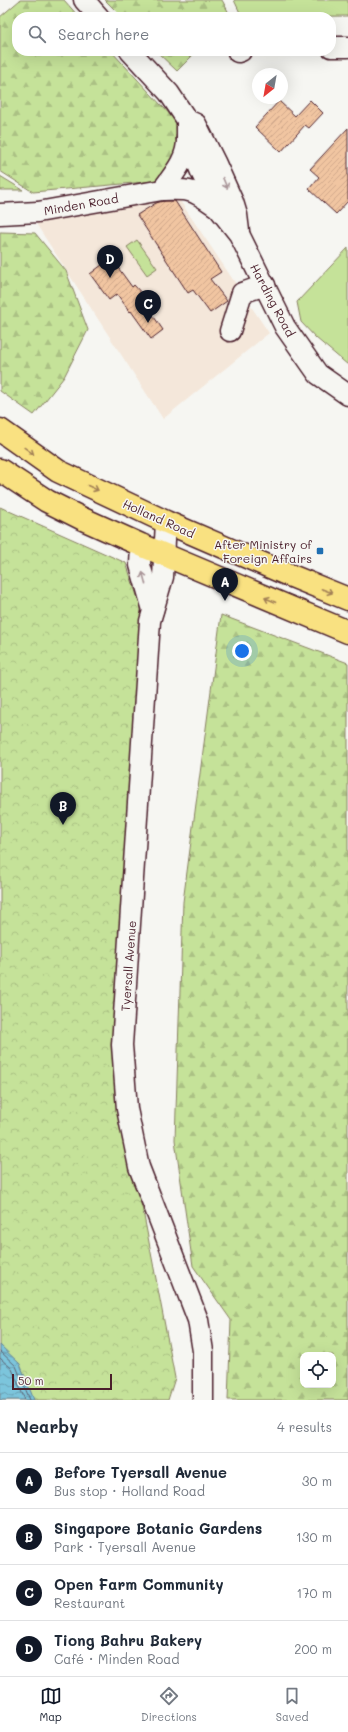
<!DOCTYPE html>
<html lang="en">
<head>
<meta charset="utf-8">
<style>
	:root { --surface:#fff; --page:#f2f2f3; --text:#1f2937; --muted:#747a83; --line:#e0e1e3; --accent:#111827 }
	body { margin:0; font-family:Mali,sans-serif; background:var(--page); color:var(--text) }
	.controls { position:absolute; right:12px; bottom:12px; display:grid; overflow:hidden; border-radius:8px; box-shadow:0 4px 16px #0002 }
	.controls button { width:36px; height:36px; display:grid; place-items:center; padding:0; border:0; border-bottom:1px solid var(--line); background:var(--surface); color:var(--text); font:20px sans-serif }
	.compass { position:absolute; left:252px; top:68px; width:36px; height:36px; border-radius:50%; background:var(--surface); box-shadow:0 4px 16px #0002; rotate:211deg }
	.scale { position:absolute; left:12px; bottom:10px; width:100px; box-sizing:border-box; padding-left:4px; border:2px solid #4a1f2b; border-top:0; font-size:11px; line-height:14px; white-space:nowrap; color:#4a1f2b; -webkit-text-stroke:3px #f6f6f2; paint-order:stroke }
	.you { position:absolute; left:242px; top:651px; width:14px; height:14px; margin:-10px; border:3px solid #fff; border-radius:50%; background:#1a73e8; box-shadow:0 0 0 6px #1a73e833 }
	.badge { display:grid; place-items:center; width:26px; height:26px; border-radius:50%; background:var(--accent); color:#fff; font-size:13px; font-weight:700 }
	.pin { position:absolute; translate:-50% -33px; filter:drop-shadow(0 1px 2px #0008) }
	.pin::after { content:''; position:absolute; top:21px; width:14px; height:12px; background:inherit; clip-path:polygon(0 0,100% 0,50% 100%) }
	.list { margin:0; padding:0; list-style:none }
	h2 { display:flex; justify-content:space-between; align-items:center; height:52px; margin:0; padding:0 16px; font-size:17px }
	h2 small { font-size:13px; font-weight:400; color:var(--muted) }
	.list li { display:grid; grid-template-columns:26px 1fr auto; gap:12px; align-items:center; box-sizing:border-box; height:56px; padding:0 16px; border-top:1px solid var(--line) }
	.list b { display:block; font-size:15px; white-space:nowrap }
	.list p { margin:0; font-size:13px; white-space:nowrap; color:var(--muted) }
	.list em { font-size:13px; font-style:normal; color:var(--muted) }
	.icon { flex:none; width:22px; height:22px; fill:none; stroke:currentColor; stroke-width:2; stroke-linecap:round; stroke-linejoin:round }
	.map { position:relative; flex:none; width:348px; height:1400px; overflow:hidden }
	.search { position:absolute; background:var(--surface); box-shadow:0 4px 16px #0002; left:12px; right:12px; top:12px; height:44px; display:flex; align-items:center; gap:10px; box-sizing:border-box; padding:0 14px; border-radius:16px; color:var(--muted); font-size:15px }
	.sheet { height:276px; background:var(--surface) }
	nav { display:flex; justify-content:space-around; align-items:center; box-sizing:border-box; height:56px; border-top:1px solid var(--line); background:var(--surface); font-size:11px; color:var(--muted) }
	nav a { display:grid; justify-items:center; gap:2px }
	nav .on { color:var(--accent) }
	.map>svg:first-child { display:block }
	.built { fill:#f4e7da }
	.grass { fill:#c5e299; stroke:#888062 }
	.forest { fill:url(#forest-firs); stroke:#888062; fill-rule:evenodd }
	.park { fill:url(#park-crowns); stroke:#888062 }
	.water { fill:url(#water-waves); stroke:#678395 }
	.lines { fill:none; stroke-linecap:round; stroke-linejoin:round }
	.shore { stroke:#5e6172; stroke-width:1 }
	.building { fill:url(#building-hatch); stroke:#4a1f2b }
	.minor-casing { stroke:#4a1f2b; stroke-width:23 }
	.major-casing { stroke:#4a1f2b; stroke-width:25 }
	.minor { stroke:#f6f6f2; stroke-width:20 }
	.major { stroke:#f9e181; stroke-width:22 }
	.oneway { stroke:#a99598 }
	.oneway2 { stroke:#a28056 }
	.poi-dot { fill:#1f6fb2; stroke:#f6f6f2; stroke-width:1.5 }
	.labels { text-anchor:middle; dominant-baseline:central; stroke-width:3; stroke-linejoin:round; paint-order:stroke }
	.street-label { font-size:12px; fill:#4a1f2b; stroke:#f6f6f2 }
	.poi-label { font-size:12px; fill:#4a1f2b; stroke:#f6f6f2; text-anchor:end }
</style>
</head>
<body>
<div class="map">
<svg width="348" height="1400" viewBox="0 0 348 1400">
	<defs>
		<pattern id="forest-firs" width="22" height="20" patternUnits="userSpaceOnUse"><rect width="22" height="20" fill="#c5e299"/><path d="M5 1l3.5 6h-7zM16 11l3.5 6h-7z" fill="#abc184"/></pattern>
		<pattern id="park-crowns" width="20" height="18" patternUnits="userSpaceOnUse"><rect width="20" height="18" fill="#c5e299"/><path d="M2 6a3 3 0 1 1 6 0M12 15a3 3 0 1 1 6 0" fill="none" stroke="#abc184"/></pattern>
		<pattern id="water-waves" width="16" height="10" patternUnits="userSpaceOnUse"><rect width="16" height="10" fill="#7bc5dc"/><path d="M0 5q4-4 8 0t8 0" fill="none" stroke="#679fb3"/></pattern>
		<pattern id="building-hatch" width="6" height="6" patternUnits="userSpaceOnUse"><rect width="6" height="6" fill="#f1c5a1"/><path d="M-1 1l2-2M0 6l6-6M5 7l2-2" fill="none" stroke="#d0a98b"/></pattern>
	</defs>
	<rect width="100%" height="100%" fill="#f6f6f2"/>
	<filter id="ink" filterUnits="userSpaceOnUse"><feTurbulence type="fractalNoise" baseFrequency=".025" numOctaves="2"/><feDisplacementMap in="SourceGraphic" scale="8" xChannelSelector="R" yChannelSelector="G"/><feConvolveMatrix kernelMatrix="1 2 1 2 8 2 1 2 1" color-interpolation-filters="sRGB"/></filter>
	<g filter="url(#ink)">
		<polygon class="built" points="174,192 269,333 163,419 31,216"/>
		<g class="grass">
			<polygon points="234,0 348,0 348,16 242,17"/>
			<polygon points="0,176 23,190 0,190"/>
			<polygon points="137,240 157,268 147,275 127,247"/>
			<polygon points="348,248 348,365 316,338 301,322 297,302"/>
		</g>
		<g class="forest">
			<path d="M20,0H64L79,17H17V51H111L176,121C178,151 175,158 156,181L33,192L0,171V17Z"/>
			<polygon points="105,0 222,0 231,17 122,17"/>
			<polygon points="156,51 197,51 177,71"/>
			<polygon points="0,232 35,233 66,271 88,330 64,377 34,415 0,391"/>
			<path d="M221,615L348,663V1400H228L231,1320L193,1266L175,1140L183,902ZM303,1355H333V1385H303Z"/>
		</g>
		<polygon class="park" points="0,507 126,563 141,608 112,1043 122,1137 143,1211 175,1378 168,1400 0,1400"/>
		<polygon class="water" points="0,1345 20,1364 34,1400 0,1400"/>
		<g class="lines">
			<g class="shore">
				<polyline points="0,1351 16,1366 30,1400"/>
				<polyline points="0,1358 12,1369 25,1400"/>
			</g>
		</g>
		<g class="building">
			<polygon points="310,100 323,113 309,128 305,125 281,152 255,127 279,101 295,116"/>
			<polygon points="348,128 348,201 336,214 309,189 319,177 310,169"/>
			<polygon points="163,201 175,201 221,272 210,279 227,301 210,313 193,290 188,293 137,215 156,203"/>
			<polygon points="111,258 132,287 134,285 144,296 141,298 163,330 151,339 131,311 130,312 117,294 109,300 90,274"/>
		</g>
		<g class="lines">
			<g class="minor-casing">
				<g id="minor">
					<polyline points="84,0 99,17"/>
					<polyline points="331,47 348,47"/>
					<polyline points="130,51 169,93 187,120 187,138 201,172 220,210 239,234 285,327 318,374 348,395"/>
					<polyline points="238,52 241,51"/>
					<polyline points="187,120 196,124 216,164 233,202 237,215 239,231"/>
					<path d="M162,190C174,174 188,158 187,138"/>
					<path d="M0,214L38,212L162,190C192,189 193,190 217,207"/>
					<polyline points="230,331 242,293 265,285"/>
					<polyline points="166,522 163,577 150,621 122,1045 127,1109 139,1167 198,1320 203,1351 203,1400"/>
					<polyline points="141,545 140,565 153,610"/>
				</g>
			</g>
			<g class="major-casing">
				<g id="major">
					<polyline points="0,430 58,471 166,522 284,573 348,599"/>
					<polyline points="0,470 47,501 83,519 141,545 348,632"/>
				</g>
			</g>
			<use href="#minor" class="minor"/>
			<use href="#major" class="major"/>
		</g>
		<defs><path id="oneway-shaft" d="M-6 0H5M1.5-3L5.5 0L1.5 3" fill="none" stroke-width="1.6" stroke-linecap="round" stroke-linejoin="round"/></defs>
		<g class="oneway">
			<use href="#oneway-shaft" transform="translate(225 183) rotate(67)"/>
			<use href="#oneway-shaft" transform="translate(144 578) rotate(-105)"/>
		</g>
		<g class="oneway2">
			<use href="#oneway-shaft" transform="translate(29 451) rotate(36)"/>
			<use href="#oneway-shaft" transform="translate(93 488) rotate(25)"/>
			<use href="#oneway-shaft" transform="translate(327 591) rotate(21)"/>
			<use href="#oneway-shaft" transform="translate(270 600) rotate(-157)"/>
		</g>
	</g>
	<rect class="poi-dot" x="316" y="547" width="8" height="8" rx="2"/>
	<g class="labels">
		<g class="street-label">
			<text transform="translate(81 204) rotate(-10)">Minden Road</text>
			<text transform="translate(273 300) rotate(62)">Harding Road</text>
			<text transform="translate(159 518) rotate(24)">Holland Road</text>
			<text transform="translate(128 966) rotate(-86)">Tyersall Avenue</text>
		</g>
		<g class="poi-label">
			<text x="312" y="544">After Ministry of<tspan x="312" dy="14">Foreign Affairs</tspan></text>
		</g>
	</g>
</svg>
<div class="controls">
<button><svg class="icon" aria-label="locate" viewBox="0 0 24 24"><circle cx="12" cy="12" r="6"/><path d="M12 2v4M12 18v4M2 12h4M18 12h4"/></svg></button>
</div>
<svg class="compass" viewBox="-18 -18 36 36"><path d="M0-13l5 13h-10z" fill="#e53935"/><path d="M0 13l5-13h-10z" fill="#747a83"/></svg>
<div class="scale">50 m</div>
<div class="you"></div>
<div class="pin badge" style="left:225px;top:601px">A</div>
<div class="pin badge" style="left:63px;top:825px">B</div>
<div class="pin badge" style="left:148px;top:323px">C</div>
<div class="pin badge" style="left:110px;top:278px">D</div>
<div class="search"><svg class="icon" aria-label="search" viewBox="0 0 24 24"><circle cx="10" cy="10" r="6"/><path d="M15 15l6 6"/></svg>Search here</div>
</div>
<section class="sheet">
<h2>Nearby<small>4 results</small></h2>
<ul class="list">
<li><span class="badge">A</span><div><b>Before Tyersall Avenue</b><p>Bus stop · Holland Road</p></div><em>30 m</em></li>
<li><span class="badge">B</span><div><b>Singapore Botanic Gardens</b><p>Park · Tyersall Avenue</p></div><em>130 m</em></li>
<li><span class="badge">C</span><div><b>Open Farm Community</b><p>Restaurant</p></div><em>170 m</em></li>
<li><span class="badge">D</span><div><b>Tiong Bahru Bakery</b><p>Café · Minden Road</p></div><em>200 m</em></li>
</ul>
</section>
<nav>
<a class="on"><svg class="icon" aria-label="map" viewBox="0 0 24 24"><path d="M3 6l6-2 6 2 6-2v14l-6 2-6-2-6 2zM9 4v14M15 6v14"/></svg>Map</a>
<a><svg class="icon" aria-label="directions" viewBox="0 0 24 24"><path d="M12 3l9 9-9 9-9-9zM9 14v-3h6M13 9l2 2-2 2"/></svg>Directions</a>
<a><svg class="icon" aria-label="saved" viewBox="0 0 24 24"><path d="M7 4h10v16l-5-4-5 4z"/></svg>Saved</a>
</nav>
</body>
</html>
